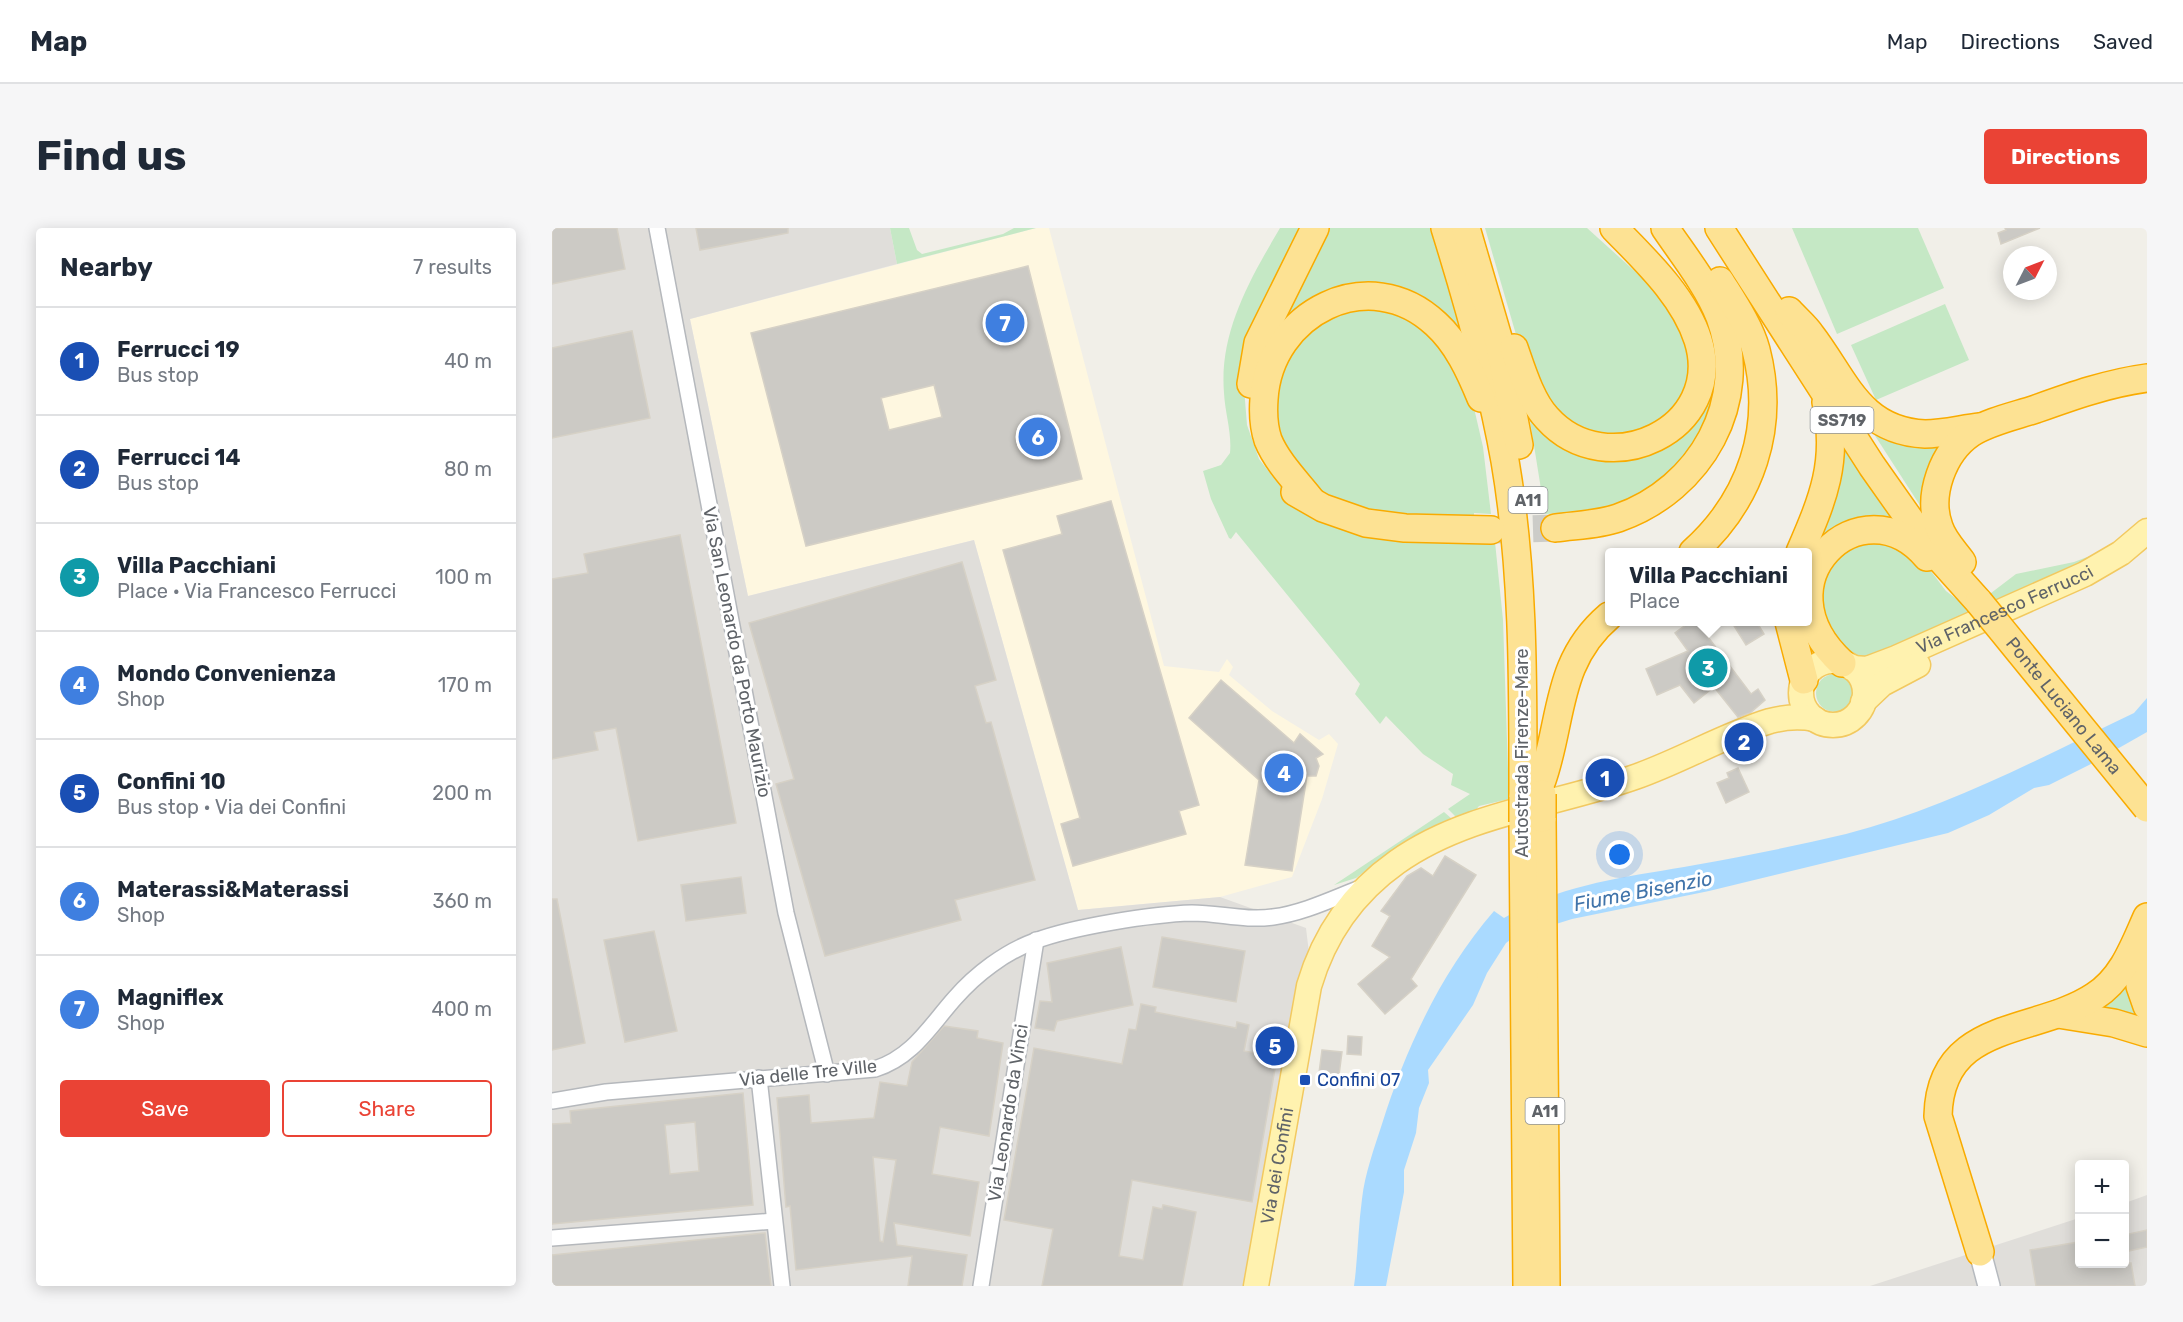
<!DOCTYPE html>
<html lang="en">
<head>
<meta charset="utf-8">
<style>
	:root { --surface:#fff; --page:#f6f6f7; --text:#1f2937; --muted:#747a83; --line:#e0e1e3; --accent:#ea4335 }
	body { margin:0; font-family:Rubik,sans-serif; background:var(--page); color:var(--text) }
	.controls { position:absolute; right:18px; bottom:18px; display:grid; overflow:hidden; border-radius:6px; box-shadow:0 3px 15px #0003 }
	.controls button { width:54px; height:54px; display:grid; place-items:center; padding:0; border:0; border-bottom:2px solid var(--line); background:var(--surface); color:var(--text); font:30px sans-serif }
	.compass { position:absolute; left:1451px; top:18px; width:54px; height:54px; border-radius:50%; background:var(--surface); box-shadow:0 3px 15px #0003; rotate:48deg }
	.you { position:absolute; left:1068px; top:627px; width:21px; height:21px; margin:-15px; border:4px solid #fff; border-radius:50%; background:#1a73e8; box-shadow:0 0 0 9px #1a73e833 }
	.badge { display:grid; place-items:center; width:39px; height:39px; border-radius:50%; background:var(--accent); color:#fff; font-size:20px; font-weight:700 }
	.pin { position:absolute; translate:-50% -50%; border:3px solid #fff; box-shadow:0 2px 6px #0006 }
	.popup { position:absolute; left:1053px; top:320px; width:207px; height:78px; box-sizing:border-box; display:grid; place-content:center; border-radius:6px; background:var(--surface); filter:drop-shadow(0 2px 4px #0005); font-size:20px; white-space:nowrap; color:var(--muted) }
	.popup b { font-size:22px; color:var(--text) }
	.popup::after { content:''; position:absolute; left:50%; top:100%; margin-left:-12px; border:12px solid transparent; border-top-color:var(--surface) }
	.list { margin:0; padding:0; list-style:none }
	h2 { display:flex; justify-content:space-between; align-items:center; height:78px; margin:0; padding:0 24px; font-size:26px }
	h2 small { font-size:20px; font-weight:400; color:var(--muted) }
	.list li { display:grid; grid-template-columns:39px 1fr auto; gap:18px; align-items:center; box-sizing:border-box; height:108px; padding:0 24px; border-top:2px solid var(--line) }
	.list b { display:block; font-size:22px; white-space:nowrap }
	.list p { margin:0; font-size:20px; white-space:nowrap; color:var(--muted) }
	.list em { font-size:20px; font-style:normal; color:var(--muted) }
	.actions { display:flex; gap:12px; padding:18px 24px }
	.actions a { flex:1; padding:14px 0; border:2px solid var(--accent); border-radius:6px; text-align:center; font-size:21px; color:var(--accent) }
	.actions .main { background:var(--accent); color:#fff }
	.map { position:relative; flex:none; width:1595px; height:1058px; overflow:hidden; border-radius:6px }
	header { display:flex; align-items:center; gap:36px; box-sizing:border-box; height:84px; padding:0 30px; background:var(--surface); border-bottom:2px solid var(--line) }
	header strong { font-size:28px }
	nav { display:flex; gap:33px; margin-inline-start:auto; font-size:21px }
	.intro { display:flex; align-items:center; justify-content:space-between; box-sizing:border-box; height:144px; padding:0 36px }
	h1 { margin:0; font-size:42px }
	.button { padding:15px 27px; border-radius:6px; background:var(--accent); color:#fff; font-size:21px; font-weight:700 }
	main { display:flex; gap:36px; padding:0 36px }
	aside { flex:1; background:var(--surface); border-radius:6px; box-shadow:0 3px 15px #0003 }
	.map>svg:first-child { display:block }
	.commercial { fill:#fef7e0 }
	.industrial { fill:#e0deda }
	.green { fill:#c5e8c5 }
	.water { fill:#aadaff }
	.building { fill:#cccac5; stroke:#d6d1c6; stroke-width:1.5; fill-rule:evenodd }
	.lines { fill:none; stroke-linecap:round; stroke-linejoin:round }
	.highway-tunnel { stroke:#ccccc8; stroke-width:27; stroke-dasharray:27 14; stroke-linecap:butt }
	.street-casing { stroke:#b5b8bc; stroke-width:18 }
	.secondary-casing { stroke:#b6babf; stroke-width:24 }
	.primary-casing { stroke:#f2c960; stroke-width:27 }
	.highway-casing { stroke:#f9ab00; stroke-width:30 }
	.street { stroke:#fff; stroke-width:15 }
	.secondary { stroke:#fff; stroke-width:21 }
	.primary { stroke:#fff2af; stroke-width:24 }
	.highway { stroke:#fde293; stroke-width:27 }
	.highway-bridge-casing { stroke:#f9ab00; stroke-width:30; stroke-linecap:butt }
	.highway-bridge { stroke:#fde293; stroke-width:27 }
	.transit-dot { fill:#1a4fb4; stroke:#fff; stroke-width:2 }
	.labels { text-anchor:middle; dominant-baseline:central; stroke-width:6; stroke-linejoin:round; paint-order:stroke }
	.shield { fill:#fff; stroke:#8f9295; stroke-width:1.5 }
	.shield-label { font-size:16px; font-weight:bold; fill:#5f6368 }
	.street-label { font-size:18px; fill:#5f6368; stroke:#fff }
	.transit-label { font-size:18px; fill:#164399; stroke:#fff; text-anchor:start }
	.water-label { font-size:20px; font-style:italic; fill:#4174aa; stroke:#fff }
</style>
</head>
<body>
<header>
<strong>Map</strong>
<nav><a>Map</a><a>Directions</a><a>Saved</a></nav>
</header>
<div class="intro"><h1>Find us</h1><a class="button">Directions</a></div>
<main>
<aside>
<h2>Nearby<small>7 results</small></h2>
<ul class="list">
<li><span class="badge" style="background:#1a4fb4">1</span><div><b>Ferrucci 19</b><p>Bus stop</p></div><em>40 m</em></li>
<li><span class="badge" style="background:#1a4fb4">2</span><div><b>Ferrucci 14</b><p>Bus stop</p></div><em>80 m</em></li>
<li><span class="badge" style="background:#0f9aa8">3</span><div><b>Villa Pacchiani</b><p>Place · Via Francesco Ferrucci</p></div><em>100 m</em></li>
<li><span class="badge" style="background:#3f7fe0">4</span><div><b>Mondo Convenienza</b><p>Shop</p></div><em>170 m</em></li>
<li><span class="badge" style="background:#1a4fb4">5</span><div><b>Confini 10</b><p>Bus stop · Via dei Confini</p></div><em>200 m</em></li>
<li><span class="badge" style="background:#3f7fe0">6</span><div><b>Materassi&amp;Materassi</b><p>Shop</p></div><em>360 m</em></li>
<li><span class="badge" style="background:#3f7fe0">7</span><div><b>Magniflex</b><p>Shop</p></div><em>400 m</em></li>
</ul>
<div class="actions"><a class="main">Save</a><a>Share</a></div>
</aside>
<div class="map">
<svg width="1595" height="1058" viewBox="0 0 1595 1058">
	<rect width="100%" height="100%" fill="#f1efe8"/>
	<polygon class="commercial" points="484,0 497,0 612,438 667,444 675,431 681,439 677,447 720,483 767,512 777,506 786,516 770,571 740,649 668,669 526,682 422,312 196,368 138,91"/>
	<g class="industrial">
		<polygon points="0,0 338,0 345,36 138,91 196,368 422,312 526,682 668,669 754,700 757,725 693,1058 0,1058"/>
		<polygon points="1595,967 1595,1058 1318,1058 1527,990 1528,1036 1572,1036 1573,975"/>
	</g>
	<g class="green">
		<polygon points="338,0 357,0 365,22 370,26 451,6 462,0 484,0 345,36"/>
		<path d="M728,0H758L692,160L695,197L707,231L731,262L943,314L951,392L957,571L927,578L923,583L904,589L896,581L918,566L899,557L901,546L871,526L834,488L828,496L803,466L808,456L684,304L679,311L677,310L659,271L651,243L669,237L678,225C680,205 673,185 672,165C667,104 698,51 728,0Z"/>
		<polygon points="772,0 880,0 915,120 832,62 709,129"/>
		<polygon points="933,0 1035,0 1118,75 1143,129 1124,186 1067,214 1009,195 965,110"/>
		<polygon points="1240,0 1366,0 1392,60 1285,106"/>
		<polygon points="827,75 882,103 919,167 931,219 939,286 922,285 922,288 841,287 808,280 768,263 731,227 718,160 756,95"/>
		<polygon points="1393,76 1417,132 1324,172 1299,117"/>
		<polygon points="1159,111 1164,146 1162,174 1136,228 1097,261 1065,277 1044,283 993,286 975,174 987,191 1103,218"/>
		<polygon points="1320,203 1397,211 1372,281 1369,279"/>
		<polygon points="1287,207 1352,293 1255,328"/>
		<polygon points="1309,310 1365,325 1394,363 1418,381 1464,346 1522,334 1575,314 1311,436 1276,413 1267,346"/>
		<circle cx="1283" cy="465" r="19"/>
		<polygon points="892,584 900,591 853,613 804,650 782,657"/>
		<polygon points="1574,746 1595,792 1537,780"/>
	</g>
	<path class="water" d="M1595,470V504L1537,537L1497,557L1482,560L1437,587L1396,605L1157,663L1020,691L962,709L954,715L935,745L921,777L876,842L877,855L867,880L864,905L852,942V964L834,1058H802C806,1029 806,1000 810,971C813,945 822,921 830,896C854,820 889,744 942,683L952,690C1011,655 1077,649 1143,637C1193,628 1244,618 1294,606C1395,580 1488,530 1582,485Z"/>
	<g class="building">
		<polygon points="0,0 65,0 73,41 0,56"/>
		<polygon points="144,0 236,0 236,5 148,22"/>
		<polygon points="1453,0 1488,0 1449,16 1446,5 1454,2"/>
		<path d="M476,38L530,251L254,318L199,105ZM382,157L390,189L337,202L329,170Z"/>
		<polygon points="80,103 98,190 0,210 0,120"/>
		<polygon points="559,273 647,577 627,583 634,606 521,638 509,596 528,590 451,322 510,306 505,288"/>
		<polygon points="128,307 184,595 86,613 64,500 42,504 46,522 0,531 0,351 36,345 32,326"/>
		<polygon points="410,334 444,452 423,458 434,495 439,494 483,652 403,672 409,692 273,728 224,556 242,551 197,395"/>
		<polygon points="1139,393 1144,393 1199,466 1206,461 1213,472 1198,485 1186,489 1162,459 1142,475 1128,457 1105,467 1094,441 1136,423 1123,405"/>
		<polygon points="1179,393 1204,393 1212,406 1194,417"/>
		<polygon points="669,452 742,515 748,506 771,526 764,530 767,538 764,548 755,548 740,643 693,637 707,552 637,490"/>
		<polygon points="1186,540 1197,564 1174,575 1165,555 1177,550 1175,545"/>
		<polygon points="893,628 924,647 859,751 865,758 833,786 806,756 838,729 820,718 838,688 829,683 855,648 869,640 881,648"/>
		<polygon points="189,649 194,685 134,693 129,657"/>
		<polygon points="0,671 5,671 33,815 0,822"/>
		<polygon points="102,703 125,803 73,814 52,712"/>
		<polygon points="610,709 693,723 684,774 601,759"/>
		<polygon points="569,719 581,777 505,793 502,803 483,800 488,773 500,774 495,735"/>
		<polygon points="589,776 604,779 603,784 684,800 685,794 697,797 692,823 725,829 700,974 580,952 567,1028 591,1032 601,979 610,981 611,977 644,984 630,1058 490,1058 501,1001 452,992 482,820 570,836 577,801 584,802"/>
		<path d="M392,798L426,803L425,810L451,815L437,908L388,899L380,946L427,954L418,1008L342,995L345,1017L415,1027L410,1058H356L360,1028L244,1042L238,978L234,979L225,870L257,867L259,895L322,890L328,854L355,858L360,834ZM321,929L344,932L331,1014L328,1013Z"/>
		<polygon points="796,808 810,809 809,827 795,826"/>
		<polygon points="770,822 790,824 787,847 767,845"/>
		<path d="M191,865L201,977L0,996V896L19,895L18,883ZM143,894L147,943L118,946L113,897Z"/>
		<polygon points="1595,1002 1595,1019 1572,1024 1572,1007"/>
		<polygon points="213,1005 219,1058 0,1058 0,1027"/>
		<polygon points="1527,1014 1527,1035 1579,1035 1583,1058 1484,1058 1478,1022"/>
	</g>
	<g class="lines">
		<polyline class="highway-tunnel" points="940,302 1003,300"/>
		<g class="street-casing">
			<g id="street">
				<polyline points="105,0 234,685 275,846"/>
				<polyline points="207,850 230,1058"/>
				<path d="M0,873L54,864L323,841C361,829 378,798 403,770C424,746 453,724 483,713C520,699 600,686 640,685C667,685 693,693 721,689C752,685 782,670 811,659"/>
				<polyline points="0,1010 222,993"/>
				<polyline points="429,1058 484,712"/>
			</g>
		</g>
		<g class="secondary-casing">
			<polyline id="secondary" points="1428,1024 1437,1058"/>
		</g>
		<g class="primary-casing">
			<g id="primary">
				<circle cx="1281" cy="465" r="32"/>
				<path id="s1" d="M1300,440L1315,441L1344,430L1533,346L1569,325L1595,303"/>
				<polyline points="1311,474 1330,456 1366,437"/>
				<path id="s2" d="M704,1058L757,758C772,707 801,665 845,634C914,585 1004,577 1083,549C1129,533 1172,507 1218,493C1233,489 1247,488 1263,491"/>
			</g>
		</g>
		<g class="highway-casing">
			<g id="highway">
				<path d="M893,0C917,77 939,154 953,233C972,344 971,457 971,569"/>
				<polyline points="914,0 947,113 967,217"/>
				<polyline points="1167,0 1320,238 1375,316 1427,374"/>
				<path d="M1237,83C1244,91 1253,98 1259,107C1293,151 1307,203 1373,206C1391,206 1410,201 1428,199"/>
				<path d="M962,120C970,143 979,173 995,190C1055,257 1174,201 1146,112C1132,68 1093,32 1062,0"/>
				<polyline points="699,156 706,115 763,0"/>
				<polyline points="743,264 771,280 814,295 853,300 939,302"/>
				<path d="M759,272C744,253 725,234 716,212C712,200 711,184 712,171C717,85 817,33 884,96C905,115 918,143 929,170"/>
				<path d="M1003,300C1024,297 1046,297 1066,290C1149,261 1199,173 1168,89C1156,58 1132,28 1113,0"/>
				<path d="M1141,324C1199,272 1224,199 1204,122C1198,99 1181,74 1168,53"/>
				<path d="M1248,324C1271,271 1287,233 1274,174"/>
				<path d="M1410,334C1402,323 1391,312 1387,299C1375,267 1391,224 1419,205C1438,193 1463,188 1484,181C1520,168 1557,155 1595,150"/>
				<polyline points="1237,394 1252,452"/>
				<path d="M1290,435C1202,354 1310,252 1375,329"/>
				<path d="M990,552C1011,492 1003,434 1057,388"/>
				<polyline points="990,590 994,1058"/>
				<polyline points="971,594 975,1058"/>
				<polyline points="1587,714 1588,758 1595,778"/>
				<polyline points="1506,786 1562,795 1595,805"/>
				<path d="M1428,1024L1386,888C1388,791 1485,807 1543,768C1571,750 1582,718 1595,689"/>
			</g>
		</g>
		<use href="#street" class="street"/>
		<use href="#secondary" class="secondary"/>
		<use href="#primary" class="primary"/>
		<use href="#highway" class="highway"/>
		<g class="highway-bridge-casing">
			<g id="highway-bridge">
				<path id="s3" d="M1427,374L1595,580"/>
				<polyline points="990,566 990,590"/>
				<polyline points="971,569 971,594"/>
			</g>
		</g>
		<use href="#highway-bridge" class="highway-bridge"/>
	</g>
	<rect class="transit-dot" x="747" y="846" width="12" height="12" rx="3"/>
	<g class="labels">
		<g class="shield">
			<rect x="1258.5" y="179" width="63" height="26" rx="4.5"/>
			<rect x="956.5" y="259" width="39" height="26" rx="4.5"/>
			<rect x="973.5" y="870" width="39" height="26" rx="4.5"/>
		</g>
		<g class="shield-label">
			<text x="1290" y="192">SS719</text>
			<text x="976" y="272">A11</text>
			<text x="993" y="883">A11</text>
		</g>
		<g class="street-label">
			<text stroke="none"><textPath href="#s1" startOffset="165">Via Francesco Ferrucci</textPath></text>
			<text transform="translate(185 424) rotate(79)">Via San Leonardo da Porto Maurizio</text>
			<text stroke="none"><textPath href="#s3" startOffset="134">Ponte Luciano Lama</textPath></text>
			<text transform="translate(970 525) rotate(-90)">Autostrada Firenze-Mare</text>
			<text transform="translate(256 845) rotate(-6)">Via delle Tre Ville</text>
			<text transform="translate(456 885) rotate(-81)">Via Leonardo da Vinci</text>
			<text stroke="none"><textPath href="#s2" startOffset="122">Via dei Confini</textPath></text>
		</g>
		<g class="transit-label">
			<text x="765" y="852">Confini 07</text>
		</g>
		<g class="water-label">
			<text transform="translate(1091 663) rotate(-11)">Fiume Bisenzio</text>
		</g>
	</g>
</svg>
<div class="controls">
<button>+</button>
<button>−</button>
</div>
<svg class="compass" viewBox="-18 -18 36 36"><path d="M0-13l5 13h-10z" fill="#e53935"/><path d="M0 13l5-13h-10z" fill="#747a83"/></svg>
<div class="you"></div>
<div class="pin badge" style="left:1053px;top:550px;background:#1a4fb4">1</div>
<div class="pin badge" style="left:1192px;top:514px;background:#1a4fb4">2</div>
<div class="pin badge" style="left:1156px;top:440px;background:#0f9aa8">3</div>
<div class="popup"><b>Villa Pacchiani</b>Place</div>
<div class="pin badge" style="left:732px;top:545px;background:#3f7fe0">4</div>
<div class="pin badge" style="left:723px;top:818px;background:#1a4fb4">5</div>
<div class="pin badge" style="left:486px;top:209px;background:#3f7fe0">6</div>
<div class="pin badge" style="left:453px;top:95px;background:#3f7fe0">7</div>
</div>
</main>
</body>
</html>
